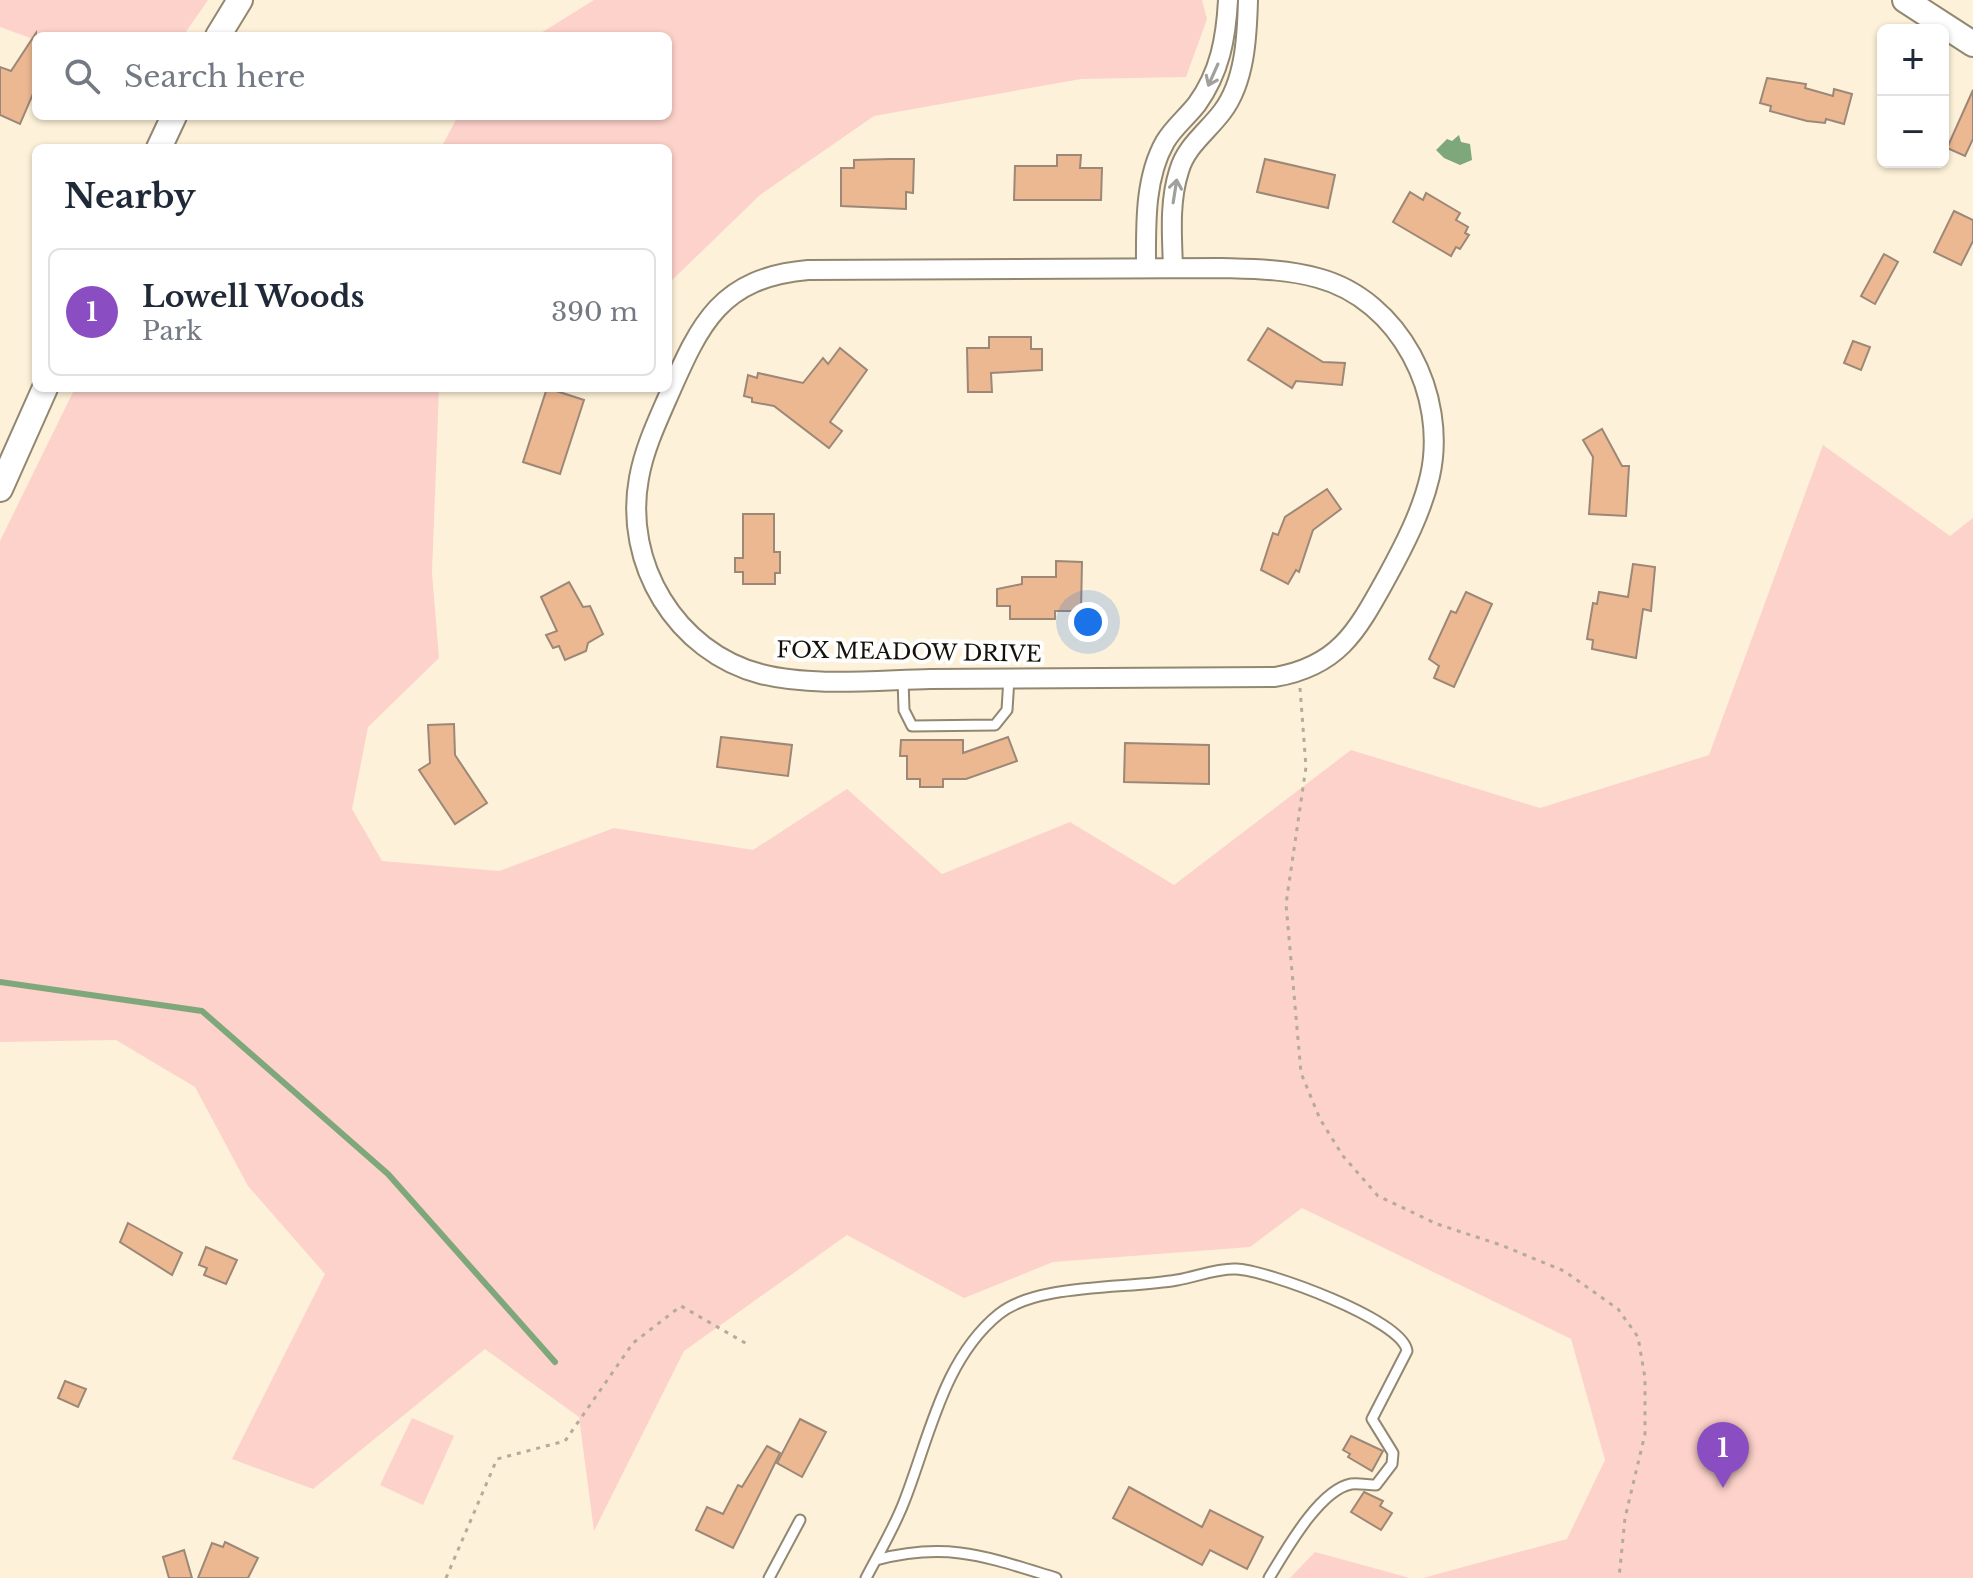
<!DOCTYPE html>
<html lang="en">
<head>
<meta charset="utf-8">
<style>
	:root { --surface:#fff; --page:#f6f6f7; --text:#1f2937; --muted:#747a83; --line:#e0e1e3; --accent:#8a4dc2 }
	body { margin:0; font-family:"Libre Baskerville",serif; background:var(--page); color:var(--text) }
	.controls { position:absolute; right:24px; top:24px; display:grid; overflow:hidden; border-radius:12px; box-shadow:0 2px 6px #0004 }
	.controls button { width:72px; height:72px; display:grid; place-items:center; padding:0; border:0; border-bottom:2px solid var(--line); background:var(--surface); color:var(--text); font:40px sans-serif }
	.you { position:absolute; left:1088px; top:622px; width:28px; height:28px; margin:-20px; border:6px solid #fff; border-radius:50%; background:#1a73e8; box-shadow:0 0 0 12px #1a73e833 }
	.badge { display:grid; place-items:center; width:52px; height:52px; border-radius:50%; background:var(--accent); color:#fff; font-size:26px; font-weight:700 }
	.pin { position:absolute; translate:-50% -66px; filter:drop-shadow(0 2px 4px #0008) }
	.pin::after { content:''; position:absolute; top:42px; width:28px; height:24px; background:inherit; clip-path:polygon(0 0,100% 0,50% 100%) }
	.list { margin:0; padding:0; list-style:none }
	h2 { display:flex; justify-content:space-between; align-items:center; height:104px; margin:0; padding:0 32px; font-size:34px }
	h2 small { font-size:26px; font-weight:400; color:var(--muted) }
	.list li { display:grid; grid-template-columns:52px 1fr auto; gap:24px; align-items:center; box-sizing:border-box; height:128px; margin:0 16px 16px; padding:0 16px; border:2px solid var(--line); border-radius:12px }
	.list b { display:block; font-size:30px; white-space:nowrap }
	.list p { margin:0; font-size:26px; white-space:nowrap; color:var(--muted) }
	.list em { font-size:26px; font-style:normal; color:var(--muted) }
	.icon { flex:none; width:44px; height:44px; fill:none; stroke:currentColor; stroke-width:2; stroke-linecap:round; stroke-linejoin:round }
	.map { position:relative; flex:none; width:1973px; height:1578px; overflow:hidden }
	.search { position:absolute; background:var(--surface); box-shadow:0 2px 6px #0004; left:32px; top:32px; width:640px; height:88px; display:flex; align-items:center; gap:20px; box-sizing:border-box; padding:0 28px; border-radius:12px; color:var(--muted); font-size:30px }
	.panel { position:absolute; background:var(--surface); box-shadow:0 2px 6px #0004; left:32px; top:144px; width:640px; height:248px; border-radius:12px }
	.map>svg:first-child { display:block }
	.green { fill:#fdd2ca }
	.water { fill:#7ea77b }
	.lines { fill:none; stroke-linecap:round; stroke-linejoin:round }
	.stream { stroke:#7ea77b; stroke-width:6 }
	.building { fill:#ebb891; stroke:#9d8777; stroke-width:2 }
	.lane-casing { stroke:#928771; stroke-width:13 }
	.street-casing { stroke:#928771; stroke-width:22 }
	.secondary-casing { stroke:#928771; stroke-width:28 }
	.path { stroke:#b4ab98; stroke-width:3; stroke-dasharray:4 6; stroke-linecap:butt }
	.lane { stroke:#fff; stroke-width:9 }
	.street { stroke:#fff; stroke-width:18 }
	.secondary { stroke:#fff; stroke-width:24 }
	.oneway { stroke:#a1a09d }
	.labels { text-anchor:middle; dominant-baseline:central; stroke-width:8; stroke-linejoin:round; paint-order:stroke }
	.street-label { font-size:22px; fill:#151109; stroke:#fff }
</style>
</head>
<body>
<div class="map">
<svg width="1973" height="1578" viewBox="0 0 1973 1578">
	<rect width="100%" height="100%" fill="#fdf1d9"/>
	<g class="green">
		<polygon points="0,0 208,0 183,36 36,36 36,40 0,27"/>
		<polygon points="594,0 1202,0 1207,19 1186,77 1081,79 874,116 760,195 668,284 668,148 441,148 458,116 668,116 668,36 536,36"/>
		<polygon points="75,388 439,388 432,573 439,658 368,727 352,809 382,861 499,871 614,828 753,850 847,789 942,874 1070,822 1174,885 1351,750 1540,808 1709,755 1823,445 1950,536 1973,518 1973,1578 1423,1578 1567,1539 1605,1460 1571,1339 1302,1208 1250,1247 1053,1262 964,1298 847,1235 684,1351 594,1531 579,1417 485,1349 313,1489 232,1459 325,1274 248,1186 195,1087 116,1040 0,1042 0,541"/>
		<polygon points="412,1418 454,1436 423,1505 380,1485"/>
		<polygon points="1315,1552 1410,1578 1290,1578"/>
	</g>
	<polygon class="water" points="1459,135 1461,142 1470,144 1472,160 1460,165 1444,158 1436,150 1447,139 1452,141"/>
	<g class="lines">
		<polyline class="stream" points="0,982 202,1011 388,1174 555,1362"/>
	</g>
	<g class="building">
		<polygon points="36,33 36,87 20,124 0,115 0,67 11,71"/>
		<polygon points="1767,78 1806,84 1805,88 1833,96 1834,89 1852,94 1844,124 1826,119 1825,123 1807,121 1770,111 1771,106 1760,103"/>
		<polygon points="1973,90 1973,139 1965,156 1947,148"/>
		<polygon points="1057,155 1081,155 1080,168 1102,168 1101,200 1014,200 1015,166 1057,166"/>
		<polygon points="890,159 914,159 913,193 906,192 906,209 841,206 841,168 854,168 854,160"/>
		<polygon points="1265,159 1335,175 1328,208 1257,192"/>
		<polygon points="1410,192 1423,200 1426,193 1460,213 1456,220 1468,227 1465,233 1469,235 1460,249 1456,247 1451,256 1393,222"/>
		<polygon points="1954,211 1973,220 1973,241 1961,265 1934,252"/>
		<polygon points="1884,254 1898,262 1875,304 1861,296"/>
		<polygon points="1268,328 1323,362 1345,363 1342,385 1296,381 1292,388 1248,360"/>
		<polygon points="989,337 1031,337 1031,349 1042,349 1042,370 991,373 992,392 968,392 967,348 989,348"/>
		<polygon points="1853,341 1870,347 1861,370 1844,363"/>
		<polygon points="840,348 867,370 830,422 842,431 829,448 774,406 752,402 752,398 744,396 748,375 757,378 758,373 803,383 823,358 828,364"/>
		<polygon points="547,388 584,400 560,474 523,462"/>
		<polygon points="1602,429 1622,466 1629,466 1626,516 1589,514 1593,457 1583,440"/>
		<polygon points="1327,489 1341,509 1313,530 1299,572 1296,570 1288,584 1261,570 1273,533 1278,535 1285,517"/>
		<polygon points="743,514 774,514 774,552 780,552 780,573 775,573 775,584 743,584 743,572 735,572 735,558 743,558"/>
		<polygon points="1056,561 1082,562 1081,611 1055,611 1055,619 1010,619 1010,606 997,606 997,589 1022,584 1022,577 1056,577"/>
		<polygon points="1633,564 1655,567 1651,611 1643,609 1636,658 1592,649 1593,640 1587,639 1593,603 1597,604 1599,592 1628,597"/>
		<polygon points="569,582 583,607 590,606 603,634 588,643 586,651 565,660 559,646 553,648 546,635 557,631 541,597"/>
		<polygon points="1466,592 1492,604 1454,687 1434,678 1439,666 1429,659 1451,611 1456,613"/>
		<polygon points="454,724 455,755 487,803 455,824 419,770 430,763 428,725"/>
		<polygon points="721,737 792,745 788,776 717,767"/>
		<polygon points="1008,737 1017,761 966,779 943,779 943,787 920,787 920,779 907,779 907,756 900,756 901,740 963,740 963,753"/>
		<polygon points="1125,743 1209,745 1209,784 1124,782"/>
		<polygon points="128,1223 182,1253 172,1275 120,1242"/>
		<polygon points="206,1247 237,1260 226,1284 204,1275 207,1268 199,1265"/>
		<polygon points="65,1381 86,1389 78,1407 58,1398"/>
		<polygon points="800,1419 826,1432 802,1477 777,1463"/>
		<polygon points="1351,1436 1383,1451 1372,1471 1348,1457 1350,1454 1343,1450"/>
		<polygon points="767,1446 780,1453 733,1548 696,1530 707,1507 723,1514 738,1485 742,1487"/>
		<polygon points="1129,1487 1202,1527 1210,1510 1263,1537 1247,1569 1210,1550 1202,1565 1113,1518"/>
		<polygon points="1364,1492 1383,1501 1380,1506 1392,1513 1381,1530 1351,1512"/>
		<polygon points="225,1542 258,1558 248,1578 198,1578 212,1543 223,1547"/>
		<polygon points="184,1550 192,1578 169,1578 163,1557"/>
	</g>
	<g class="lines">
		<g class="lane-casing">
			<g id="lane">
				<polyline points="903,679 904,710 912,726 995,725 1007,710 1009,678"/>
				<path d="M876,1560C948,1541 987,1557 1056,1578"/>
				<polyline points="769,1578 800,1520"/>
				<path d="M866,1578C879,1553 894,1528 904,1502C929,1439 943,1359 999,1314C1037,1283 1129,1289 1177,1280C1196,1277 1217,1268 1236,1269C1267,1270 1403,1320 1407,1351L1372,1419L1393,1453L1392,1464L1376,1485C1368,1485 1359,1483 1351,1484C1319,1490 1285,1552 1269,1578"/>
			</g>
		</g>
		<g class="street-casing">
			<g id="street">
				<path d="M1146,268C1146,227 1144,179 1165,142C1173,128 1187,117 1197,104C1220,72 1226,38 1228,0"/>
				<path d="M1173,268C1172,236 1169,202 1179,171C1186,146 1207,132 1222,112C1245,82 1247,37 1248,0"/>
				<path d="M1221,268C1253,269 1286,269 1318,278C1400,300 1448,395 1430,476C1422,511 1404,546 1387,577C1357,631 1339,666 1275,677C1160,677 1045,678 930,679C879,680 810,687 761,674C676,652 623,563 639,478C644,450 656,424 667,399C700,324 719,278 808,270Z"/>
			</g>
		</g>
		<g class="secondary-casing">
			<g id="secondary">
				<polyline points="1905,0 1973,44"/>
				<polyline points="218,36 240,0"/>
				<polyline points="159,148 174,116"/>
				<polyline points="0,489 45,388"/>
			</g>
		</g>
		<g class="path">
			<polyline points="1300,688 1306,767 1286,904 1301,1073 1320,1119 1343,1156 1378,1196 1437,1224 1501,1245 1564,1271 1618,1309 1638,1337 1645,1378 1645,1434 1625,1518 1619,1578"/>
			<polyline points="446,1578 497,1459 565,1441 633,1343 681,1306 747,1344"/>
		</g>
		<use href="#lane" class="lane"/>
		<use href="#street" class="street"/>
		<use href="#secondary" class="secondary"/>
	</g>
	<defs><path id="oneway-shaft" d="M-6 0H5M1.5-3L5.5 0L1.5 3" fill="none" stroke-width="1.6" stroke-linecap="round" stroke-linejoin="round" transform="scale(2)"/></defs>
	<g class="oneway">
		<use href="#oneway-shaft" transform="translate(1213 75) rotate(114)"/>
		<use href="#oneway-shaft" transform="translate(1175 191) rotate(-81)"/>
	</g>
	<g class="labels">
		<g class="street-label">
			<text transform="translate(909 652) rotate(1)">FOX MEADOW DRIVE</text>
		</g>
	</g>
</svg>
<div class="controls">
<button>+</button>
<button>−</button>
</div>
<div class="you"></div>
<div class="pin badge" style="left:1723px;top:1488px">1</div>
<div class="search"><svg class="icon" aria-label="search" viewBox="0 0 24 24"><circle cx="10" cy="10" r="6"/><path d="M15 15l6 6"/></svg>Search here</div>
<section class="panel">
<h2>Nearby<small></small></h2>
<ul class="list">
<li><span class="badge">1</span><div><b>Lowell Woods</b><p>Park</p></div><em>390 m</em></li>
</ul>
</section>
</div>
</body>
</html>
